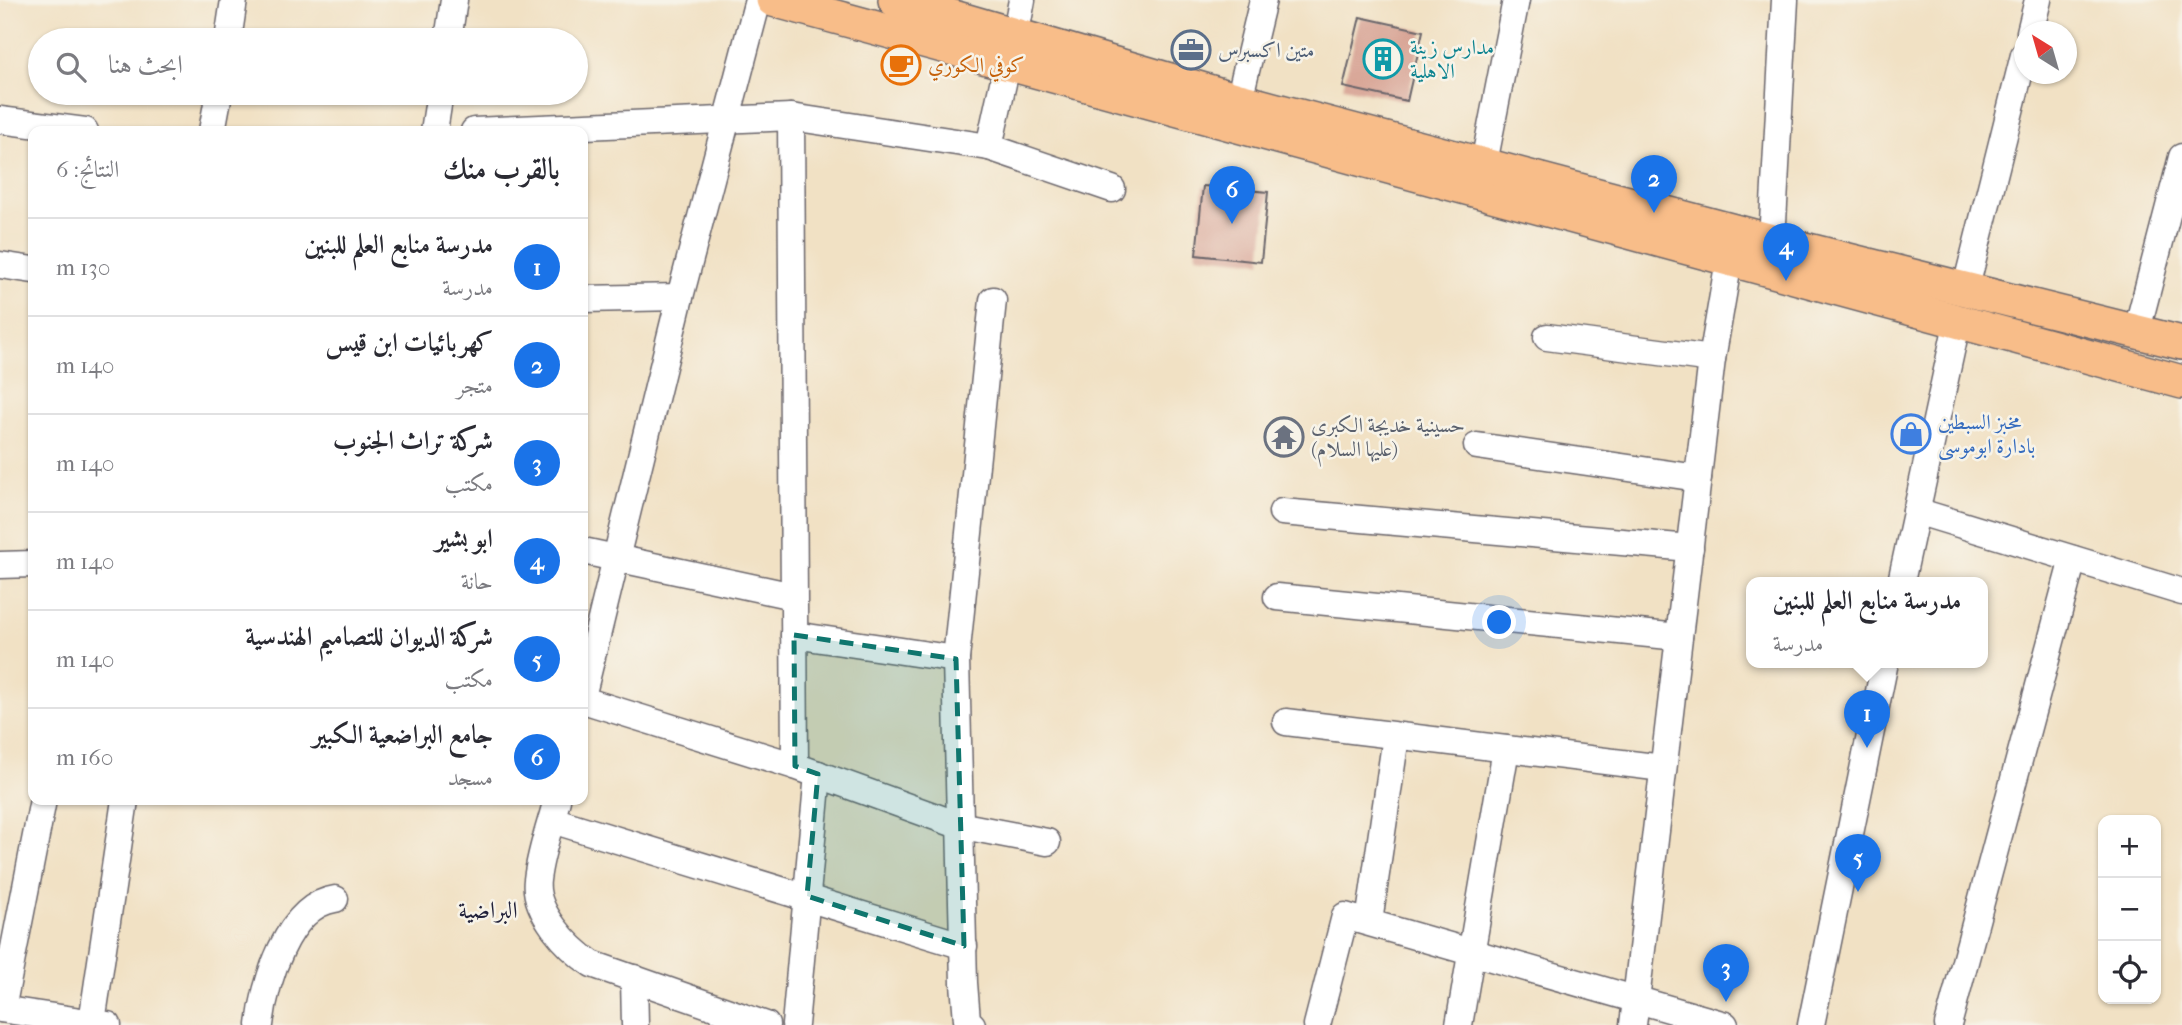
<!DOCTYPE html>
<html lang="ar">
<head>
<meta charset="utf-8">
<style>
	:root { --surface:#fff; --page:#f7f7f7; --text:#2b2b33; --muted:#7c7c81; --line:#e1e1e2; --accent:#1a73e8 }
	body { margin:0; font-family:"IM FELL French Canon",Amiri,serif; background:var(--page); color:var(--text); direction:rtl }
	.controls { position:absolute; right:21px; bottom:21px; display:grid; overflow:hidden; border-radius:14px; box-shadow:0 2px 5px #0004 }
	.controls button { width:63px; height:63px; display:grid; place-items:center; padding:0; border:0; border-bottom:2px solid var(--line); background:var(--surface); color:var(--text); font:35px sans-serif }
	.compass { position:absolute; left:2014px; top:21px; width:63px; height:63px; border-radius:50%; background:var(--surface); box-shadow:0 2px 5px #0004; rotate:323deg }
	.you { position:absolute; left:1500px; top:623px; width:24px; height:24px; margin:-18px; border:5px solid #fff; border-radius:50%; background:#1a73e8; box-shadow:0 0 0 10px #1a73e833 }
	.badge { display:grid; place-items:center; width:46px; height:46px; border-radius:50%; background:var(--accent); color:#fff; font-size:23px; font-weight:700 }
	.pin { position:absolute; translate:-50% -58px; filter:drop-shadow(0 2px 4px #0008) }
	.pin::after { content:''; position:absolute; top:37px; width:24px; height:21px; background:inherit; clip-path:polygon(0 0,100% 0,50% 100%) }
	.popup { position:absolute; left:1746px; top:577px; width:242px; height:91px; box-sizing:border-box; display:grid; place-content:center; border-radius:14px; background:var(--surface); filter:drop-shadow(0 2px 5px #0005); font-size:23px; white-space:nowrap; color:var(--muted) }
	.popup b { font-size:26px; color:var(--text) }
	.popup::after { content:''; position:absolute; left:50%; top:100%; margin-left:-14px; border:14px solid transparent; border-top-color:var(--surface) }
	.list { margin:0; padding:0; list-style:none }
	h2 { display:flex; justify-content:space-between; align-items:center; height:91px; margin:0; padding:0 28px; font-size:30px }
	h2 small { font-size:23px; font-weight:400; color:var(--muted) }
	.list li { display:grid; grid-template-columns:46px 1fr auto; gap:21px; align-items:center; box-sizing:border-box; height:98px; padding:0 28px; border-top:2px solid var(--line) }
	.list b { display:block; font-size:26px; white-space:nowrap }
	.list p { margin:0; font-size:23px; white-space:nowrap; color:var(--muted) }
	.list em { font-size:23px; font-style:normal; color:var(--muted) }
	.icon { flex:none; width:38px; height:38px; fill:none; stroke:currentColor; stroke-width:2; stroke-linecap:round; stroke-linejoin:round }
	.map { position:relative; flex:none; width:2182px; height:1025px; overflow:hidden; direction:ltr }
	.search { position:absolute; background:var(--surface); box-shadow:0 2px 5px #0004; left:28px; top:28px; width:560px; height:77px; display:flex; align-items:center; gap:18px; box-sizing:border-box; padding:0 24px; border-radius:38px; color:var(--muted); font-size:26px }
	.panel { position:absolute; background:var(--surface); box-shadow:0 2px 5px #0004; left:28px; top:126px; width:560px; height:679px; border-radius:14px; direction:rtl }
	.map>svg:first-child { display:block }
	.building { fill:#d7a293 }
	.lines { fill:none; stroke-linecap:round; stroke-linejoin:round }
	.minor-casing { stroke:#6a656b; stroke-width:29 }
	.major-casing { stroke:#6a656b; stroke-width:36 }
	.minor { stroke:#fff; stroke-width:26 }
	.major { stroke:#f8bd89; stroke-width:33 }
	.marked { fill:#0f766e; fill-opacity:0.2; stroke:#0f766e; stroke-width:5; stroke-dasharray:14 9; stroke-linejoin:round }
	.labels { text-anchor:middle; dominant-baseline:central; stroke-width:5; stroke-linejoin:round; paint-order:stroke }
	.culture-label { font-size:21px; fill:#0d838f; stroke:#f7f3e8; text-anchor:start }
	.service-label { font-size:21px; fill:#4e5e75; stroke:#f7f3e8; text-anchor:start }
	.food-label { font-size:21px; fill:#c56008; stroke:#f7f3e8; text-anchor:start }
	.shop-label { font-size:21px; fill:#366cbe; stroke:#f7f3e8; text-anchor:start }
	.worship-label { font-size:21px; fill:#5b616d; stroke:#f7f3e8; text-anchor:start }
	.quarter-label { font-size:24px; fill:#22223b; stroke:#f7f3e8 }
</style>
</head>
<body>
<div class="map">
<svg width="2182" height="1025" viewBox="0 0 2182 1025">
	<rect width="100%" height="100%" fill="#f7f3e8"/>
	<filter id="ink" filterUnits="userSpaceOnUse"><feTurbulence type="fractalNoise" baseFrequency=".0143" numOctaves="2"/><feDisplacementMap in="SourceGraphic" scale="14" xChannelSelector="R" yChannelSelector="G"/><feConvolveMatrix kernelMatrix="1 2 1 2 8 2 1 2 1" color-interpolation-filters="sRGB"/></filter>
	<filter id="wash" filterUnits="userSpaceOnUse"><feTurbulence type="fractalNoise" baseFrequency=".00686" numOctaves="4" result="noise"/><feDisplacementMap in="SourceGraphic" scale="28" xChannelSelector="R" yChannelSelector="G"/><feGaussianBlur stdDeviation="1.57" result="paint"/><feColorMatrix in="noise" values="0 0 0 0 0 0 0 0 0 0 0 0 0 0 0 0 0 1.4 0 .05"/><feComposite in="paint" operator="in"/></filter>
	<g filter="url(#wash)">
		<rect width="100%" height="100%" fill="#f1e1c4"/>
		<g id="blocks">
			<g class="building">
				<polygon points="1360,17 1423,31 1407,101 1343,87"/>
				<polygon points="1203,186 1268,192 1261,262 1196,255"/>
			</g>
		</g>
	</g>
	<g filter="url(#ink)">
		<use href="#blocks" fill-opacity="0" stroke="#6a656b" stroke-width="2"/>
		<g class="lines">
			<g class="minor-casing">
				<g id="minor">
					<polyline points="2030,32 2038,0"/>
					<polyline points="1015,37 1022,0"/>
					<polyline points="228,40 234,0"/>
					<polyline points="448,40 454,0"/>
					<polyline points="1239,100 1263,0"/>
					<polyline points="791,117 795,766"/>
					<polyline points="0,120 85,131"/>
					<polyline points="212,131 219,93"/>
					<polyline points="434,131 440,93"/>
					<polyline points="474,131 791,117 989,147 1112,189"/>
					<polyline points="989,147 1007,65"/>
					<polyline points="1484,163 1516,0"/>
					<polyline points="1772,241 1785,0"/>
					<polyline points="0,265 33,270"/>
					<polyline points="1966,287 2024,55"/>
					<polyline points="583,299 680,297"/>
					<polyline points="2137,330 2182,157"/>
					<polyline points="1547,337 1712,359"/>
					<polyline points="1477,446 1698,478"/>
					<polyline points="1916,511 2182,592"/>
					<polyline points="1282,512 1690,548"/>
					<polyline points="583,551 793,596"/>
					<polyline points="0,565 33,564"/>
					<polyline points="1901,582 1957,324"/>
					<polyline points="1277,597 1679,637"/>
					<polyline points="794,635 956,659"/>
					<polyline points="583,693 680,297 758,0"/>
					<polyline points="583,700 795,766 958,825 1047,842"/>
					<polyline points="1286,722 1663,768"/>
					<path d="M557,800C550,826 540,853 537,880C533,911 568,948 592,964L766,1025"/>
					<polyline points="552,820 964,946"/>
					<polyline points="1369,922 1396,736"/>
					<polyline points="634,978 635,1025"/>
					<polyline points="0,1009 108,1025"/>
					<polyline points="2,1009 43,800"/>
					<polyline points="92,1022 125,800"/>
					<path d="M260,1025C265,983 287,906 335,899"/>
					<polyline points="795,1025 818,774"/>
					<polyline points="972,1025 967,1020 964,983 956,659 993,300"/>
					<polyline points="1317,1025 1345,916 1725,1025"/>
					<polyline points="1459,1025 1506,749"/>
					<polyline points="1633,1025 1712,359 1729,260"/>
					<polyline points="1811,1025 1885,662"/>
					<polyline points="1948,1025 2073,559"/>
				</g>
			</g>
			<g class="major-casing">
				<g id="major">
					<polyline points="773,0 2182,382"/>
					<polyline points="895,0 1239,100 1772,241 2182,343"/>
				</g>
			</g>
			<use href="#minor" class="minor"/>
			<use href="#major" class="major"/>
		</g>
	</g>
	<path class="marked" d="M794,635L956,659L964,946L807,896L818,774L795,766Z"/>
	<defs>
		<g id="office-ring" transform="scale(2.0125)"><circle r="9.5" fill="#f7f3e8" stroke="#5c6f8a" stroke-width="1.5"/><path d="M-6-3h4V-5.5h4V-3h4V5H-6ZM-1-4.5V-3h2v-1.5ZM-6 0V1H6V0Z" fill="#5c6f8a"/></g>
		<g id="building-ring" transform="scale(2.0125)"><circle r="9.5" fill="#f7f3e8" stroke="#0f9aa8" stroke-width="1.5"/><path d="M-4-6H4V6H1V3H-1V6H-4ZM-2.5-4.3h1.7v1.8h-1.7ZM.8-4.3h1.7v1.8H.8ZM-2.5-1h1.7V.8h-1.7ZM.8-1h1.7V.8H.8Z" fill="#0f9aa8"/></g>
		<g id="cafe-ring" transform="scale(2.0125)"><circle r="9.5" fill="#f7f3e8" stroke="#e8710a" stroke-width="1.5"/><path d="M-5.5-4.5H6V0H3Q3 3.5 0 3.5H-2.5Q-5.5 3.5-5.5 0ZM3-3.2v2h1.7v-2ZM-6 4.5H4V6H-6Z" fill="#e8710a"/></g>
		<g id="shop-ring" transform="scale(2.0125)"><circle r="9.5" fill="#f7f3e8" stroke="#3f7fe0" stroke-width="1.5"/><path d="M-5-2.5h2.3a2.7 3.5 0 0 1 5.4 0H5L5.5 6h-11ZM-1.5-2.5h3a1.5 2.3 0 0 0-3 0Z" fill="#3f7fe0"/></g>
		<g id="temple-ring" transform="scale(2.0125)"><circle r="9.5" fill="#f7f3e8" stroke="#6b7280" stroke-width="1.5"/><path d="M0-6L5-2H3V0L6.5 2.5H4V6H1.5V3h-3V6H-4V2.5H-6.5L-3 0V-2H-5Z" fill="#6b7280"/></g>
	</defs>
	<g fill-rule="evenodd">
		<use href="#office-ring" x="1191" y="50"/>
		<use href="#building-ring" x="1383" y="59"/>
		<use href="#cafe-ring" x="901" y="65"/>
		<use href="#shop-ring" x="1911" y="434"/>
		<use href="#temple-ring" x="1284" y="437"/>
	</g>
	<g class="labels">
		<g class="culture-label">
			<text x="1410" y="47">مدارس زينة<tspan x="1410" dy="24">الاهلية</tspan></text>
		</g>
		<g class="service-label">
			<text x="1218" y="50">متين اكسبرس</text>
		</g>
		<g class="food-label">
			<text x="928" y="65">كوفي الكوري</text>
		</g>
		<g class="shop-label">
			<text x="1938" y="422">مخبز السبطين<tspan x="1938" dy="24">بادارة ابوموسى</tspan></text>
		</g>
		<g class="worship-label">
			<text x="1311" y="425">حسينية خديجة الكبرى<tspan x="1311" dy="24">(عليها السلام)</tspan></text>
		</g>
		<g class="quarter-label">
			<text x="488" y="910">البراضية</text>
		</g>
	</g>
</svg>
<div class="controls">
<button>+</button>
<button>−</button>
<button><svg class="icon" aria-label="locate" viewBox="0 0 24 24"><circle cx="12" cy="12" r="6"/><path d="M12 2v4M12 18v4M2 12h4M18 12h4"/></svg></button>
</div>
<svg class="compass" viewBox="-18 -18 36 36"><path d="M0-13l5 13h-10z" fill="#e53935"/><path d="M0 13l5-13h-10z" fill="#7c7c81"/></svg>
<div class="you"></div>
<div class="pin badge" style="left:1867px;top:748px">1</div>
<div class="popup"><b>مدرسة منابع العلم للبنين</b>مدرسة</div>
<div class="pin badge" style="left:1654px;top:213px">2</div>
<div class="pin badge" style="left:1726px;top:1002px">3</div>
<div class="pin badge" style="left:1786px;top:281px">4</div>
<div class="pin badge" style="left:1858px;top:892px">5</div>
<div class="pin badge" style="left:1232px;top:224px">6</div>
<div class="search"><svg class="icon" aria-label="search" viewBox="0 0 24 24"><circle cx="10" cy="10" r="6"/><path d="M15 15l6 6"/></svg>ابحث هنا</div>
<section class="panel">
<h2>بالقرب منك<small>النتائج: 6</small></h2>
<ul class="list">
<li><span class="badge">1</span><div><b>مدرسة منابع العلم للبنين</b><p>مدرسة</p></div><em>130 m</em></li>
<li><span class="badge">2</span><div><b>كهربائيات ابن قيس</b><p>متجر</p></div><em>140 m</em></li>
<li><span class="badge">3</span><div><b>شركة تراث الجنوب</b><p>مكتب</p></div><em>140 m</em></li>
<li><span class="badge">4</span><div><b>ابو بشير</b><p>حانة</p></div><em>140 m</em></li>
<li><span class="badge">5</span><div><b>شركة الديوان للتصاميم الهندسية</b><p>مكتب</p></div><em>140 m</em></li>
<li><span class="badge">6</span><div><b>جامع البراضعية الكبير</b><p>مسجد</p></div><em>160 m</em></li>
</ul>
</section>
</div>
</body>
</html>
